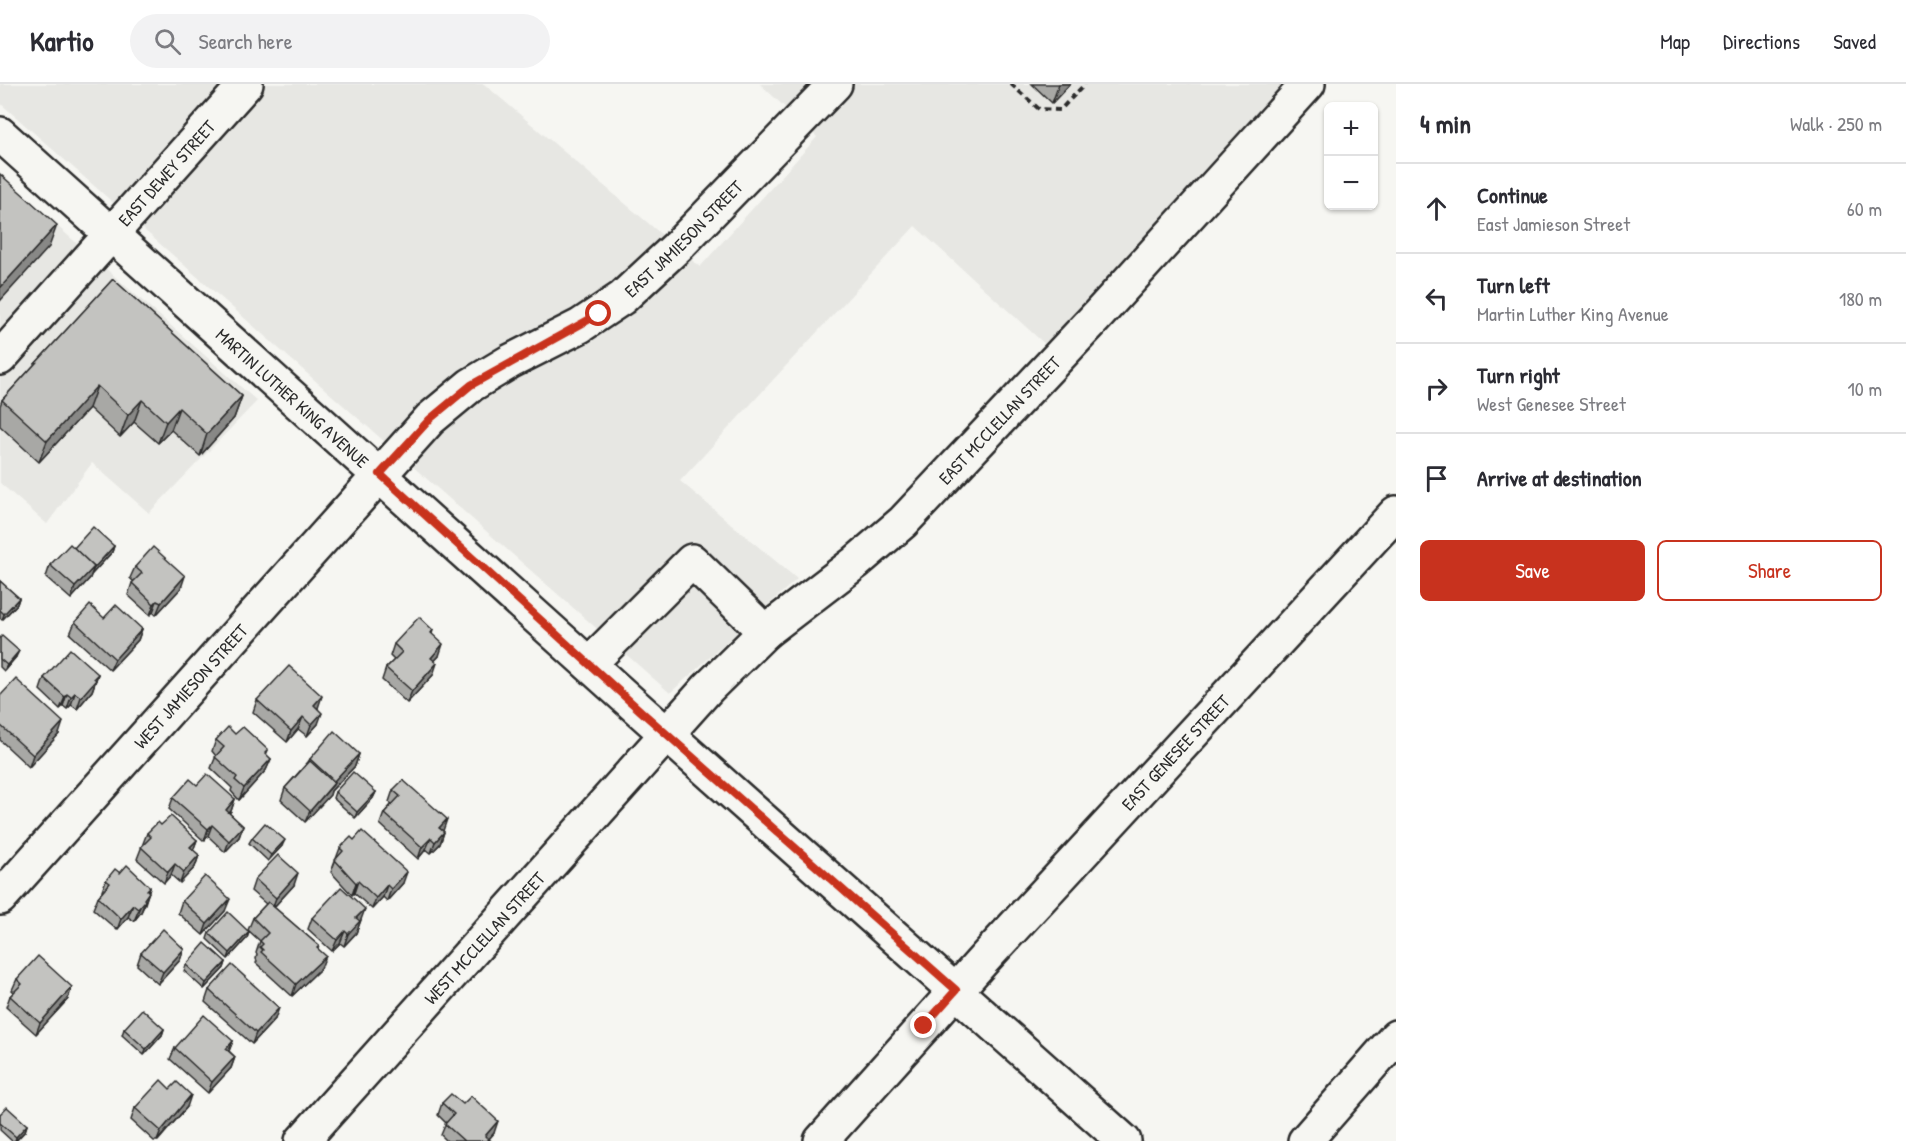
<!DOCTYPE html>
<html lang="en">
<head>
<meta charset="utf-8">
<style>
	:root { --surface:#fff; --page:#f2f2f3; --text:#2b2b33; --muted:#7c7c81; --line:#e1e1e2; --accent:#c8321e }
	body { margin:0; font-family:"Patrick Hand",sans-serif; background:var(--page); color:var(--text) }
	.controls { position:absolute; right:18px; top:18px; display:grid; overflow:hidden; border-radius:9px; box-shadow:0 2px 4px #0004 }
	.controls button { width:54px; height:54px; display:grid; place-items:center; padding:0; border:0; border-bottom:2px solid var(--line); background:var(--surface); color:var(--text); font:30px sans-serif }
	.stop { position:absolute; width:18px; height:18px; margin:-14px; border:4px solid #c8321e; border-radius:50%; background:#fff }
	.stop.end { background:#c8321e; border-color:#fff; box-shadow:0 2px 6px #0008 }
	.list { margin:0; padding:0; list-style:none }
	h2 { display:flex; justify-content:space-between; align-items:center; height:78px; margin:0; padding:0 24px; font-size:26px }
	h2 small { font-size:20px; font-weight:400; color:var(--muted) }
	.list li { display:grid; grid-template-columns:39px 1fr auto; gap:18px; align-items:center; box-sizing:border-box; height:90px; padding:0 24px; border-top:2px solid var(--line) }
	.list b { display:block; font-size:22px; white-space:nowrap }
	.list p { margin:0; font-size:20px; white-space:nowrap; color:var(--muted) }
	.list em { font-size:20px; font-style:normal; color:var(--muted) }
	.actions { display:flex; gap:12px; padding:18px 24px }
	.actions a { flex:1; padding:14px 0; border:2px solid var(--accent); border-radius:9px; text-align:center; font-size:21px; color:var(--accent) }
	.actions .main { background:var(--accent); color:#fff }
	.icon { flex:none; width:33px; height:33px; fill:none; stroke:currentColor; stroke-width:2; stroke-linecap:round; stroke-linejoin:round }
	.map { position:relative; flex:none; width:1396px; height:1057px; overflow:hidden }
	header { display:flex; align-items:center; gap:36px; box-sizing:border-box; height:84px; padding:0 30px; background:var(--surface); border-bottom:2px solid var(--line) }
	header strong { font-size:28px }
	nav { display:flex; gap:33px; margin-inline-start:auto; font-size:21px }
	.search { width:420px; height:54px; background:var(--page); display:flex; align-items:center; gap:15px; box-sizing:border-box; padding:0 21px; border-radius:33px; color:var(--muted); font-size:22px }
	main { display:flex }
	aside { flex:1; background:var(--surface) }
	.map>svg:first-child { display:block }
	.built { fill:#e7e7e3 }
	.lines { fill:none; stroke-linecap:round; stroke-linejoin:round }
	.minor-casing { stroke:#2b2b2b; stroke-width:38 }
	.path { stroke:#2b2b2b; stroke-width:4; stroke-dasharray:6 4.5; stroke-linecap:butt }
	.minor { stroke:#f6f6f2; stroke-width:33 }
	.wall { fill:#a8a8a5; stroke:#2b2b2b; stroke-width:1.5 }
	.shaded-wall { fill:#888886; stroke:#2b2b2b; stroke-width:1.5 }
	.building { fill:#c3c3c0; stroke:#2b2b2b; stroke-width:1.5 }
	.route { stroke:#c8321e; stroke-width:8 }
	.labels { text-anchor:middle; dominant-baseline:central; stroke-width:4.5; stroke-linejoin:round; paint-order:stroke }
	.street-label { font-size:18px; fill:#2b2b2b; stroke:#f6f6f2 }
</style>
</head>
<body>
<header>
<strong>Kartio</strong>
<div class="search"><svg class="icon" aria-label="search" viewBox="0 0 24 24"><circle cx="10" cy="10" r="6"/><path d="M15 15l6 6"/></svg>Search here</div>
<nav><a>Map</a><a>Directions</a><a>Saved</a></nav>
</header>
<main>
<div class="map">
<svg width="1396" height="1057" viewBox="0 0 1396 1057">
	<rect width="100%" height="100%" fill="#f6f6f2"/>
	<filter id="ink" filterUnits="userSpaceOnUse"><feTurbulence type="fractalNoise" baseFrequency=".0167" numOctaves="2"/><feDisplacementMap in="SourceGraphic" scale="12" xChannelSelector="R" yChannelSelector="G"/><feConvolveMatrix kernelMatrix="1 2 1 2 8 2 1 2 1" color-interpolation-filters="sRGB"/></filter>
	<g filter="url(#ink)">
		<g class="built">
			<polygon points="0,0 484,0 700,183 817,53 760,0 1289,0 1048,263 915,142 680,397 797,495 670,609 0,19"/>
			<polygon points="0,92 257,317 149,429 92,379 47,440 0,399"/>
		</g>
		<g class="lines">
			<g class="minor-casing">
				<g id="minor">
					<path id="s1" d="M0,50L644,630L1124,1057"/>
					<path id="s2" d="M0,274L246,0"/>
					<polyline points="589,580 692,477 765,548"/>
					<path id="s3" d="M0,814L430,335L471,301L511,277L580,242L622,214L677,163L835,0"/>
					<path id="s4" d="M302,1057L708,604L765,548L855,479L903,438L1098,231L1308,0"/>
					<path id="s5" d="M821,1057L986,873L1396,429"/>
					<polyline points="1305,1057 1396,953"/>
				</g>
			</g>
			<polyline class="path" points="1011,0 1039,25 1060,26 1085,0"/>
			<use href="#minor" class="minor"/>
		</g>
		<g class="wall">
			<polygon points="1032,0 1070,0 1052,19"/>
			<polygon points="113,195 242,312 234,334 200,372 171,346 158,359 134,338 120,353 89,324 39,378 0,342 0,322 2,316"/>
			<polygon points="114,462 112,468 91,491 90,494 71,515 46,493 50,481 74,464"/>
			<polygon points="135,483 181,504 156,531 153,528 150,531 128,511 132,499 134,498 130,494"/>
			<polygon points="0,497 19,514 17,520 2,536 0,534"/>
			<polygon points="75,538 142,545 138,556 110,586 70,550"/>
			<polygon points="433,546 432,550 439,572 434,577 433,591 407,619 382,596 386,584 394,576 390,572 394,560"/>
			<polygon points="0,554 16,573 4,587 0,583"/>
			<polygon points="98,590 92,607 77,625 71,621 67,625 63,622 60,625 40,606 44,594"/>
			<polygon points="0,612 59,650 29,683 0,656"/>
			<polygon points="257,616 318,624 318,640 307,652 298,645 287,658 253,628"/>
			<polygon points="235,650 268,666 266,671 271,675 266,686 239,716 231,707 232,704 211,684 216,672 212,667 216,656"/>
			<polygon points="359,670 355,682 331,707 330,711 305,738 281,716 285,704 308,678 310,675"/>
			<polygon points="197,701 235,715 231,727 229,729 243,742 239,753 225,768 208,752 204,757 169,725 173,714"/>
			<polygon points="393,706 444,748 440,760 431,769 426,765 418,775 380,740 384,729 392,720 389,718"/>
			<polygon points="335,708 376,708 373,714 355,734 333,714"/>
			<polygon points="161,741 197,756 193,766 199,771 195,783 180,799 171,791 164,799 137,775 147,749"/>
			<polygon points="252,754 282,762 268,777 249,759"/>
			<polygon points="340,764 403,799 387,817 383,813 372,825 354,809 352,811 331,788"/>
			<polygon points="120,789 150,803 145,820 141,828 134,837 128,833 117,846 93,825 98,813 102,808 102,807 106,796"/>
			<polygon points="255,795 294,801 274,823 319,862 318,865 321,884 292,912 256,879 257,877 256,875 257,870 256,869 260,857 248,846 253,834 266,820 251,807"/>
			<polygon points="182,817 225,827 203,851 178,829"/>
			<polygon points="312,834 361,836 356,849 344,862 340,859 332,867 308,845"/>
			<polygon points="249,848 247,854 228,875 207,855 209,849"/>
			<polygon points="184,865 180,876 158,900 137,881 141,869"/>
			<polygon points="226,878 224,884 204,905 184,887 186,881"/>
			<polygon points="17,895 68,915 36,950 6,923 10,912 14,908 12,906"/>
			<polygon points="209,906 275,935 252,960 205,918"/>
			<polygon points="124,945 164,945 162,951 144,971 122,951"/>
			<polygon points="233,957 229,967 235,973 231,984 208,1009 170,975 175,964"/>
			<polygon points="442,1019 494,1049 489,1055 491,1057 447,1057 441,1051 446,1039 438,1031"/>
			<polygon points="187,1023 158,1057 154,1057 131,1036 135,1024"/>
			<polygon points="0,1030 27,1041 25,1047 16,1057 12,1057 0,1046"/>
		</g>
		<g class="shaded-wall">
			<polygon points="1059,0 1070,0 1052,19"/>
			<polygon points="57,141 49,163 0,217 0,204"/>
			<polygon points="97,302 89,324 39,378 47,357"/>
			<polygon points="242,312 234,334 200,372 207,350"/>
			<polygon points="142,316 134,338 120,353 128,331"/>
			<polygon points="179,324 171,346 158,359 166,338"/>
			<polygon points="114,462 112,468 91,491 93,485"/>
			<polygon points="94,483 90,494 71,515 75,503"/>
			<polygon points="185,492 181,504 156,531 161,519"/>
			<polygon points="19,514 17,520 2,536 4,530"/>
			<polygon points="157,517 153,528 150,531 154,520"/>
			<polygon points="142,545 138,556 110,586 115,575"/>
			<polygon points="443,560 439,572 427,585 431,574"/>
			<polygon points="19,567 16,573 4,587 7,581"/>
			<polygon points="437,579 433,591 407,619 412,607"/>
			<polygon points="98,590 92,607 77,625 81,613 94,594"/>
			<polygon points="75,609 71,621 67,625 71,613"/>
			<polygon points="67,610 63,622 60,625 65,613"/>
			<polygon points="322,612 318,624 310,633 314,621"/>
			<polygon points="322,629 318,640 307,652 311,641"/>
			<polygon points="303,633 298,645 287,658 291,647"/>
			<polygon points="63,638 59,650 29,683 33,671"/>
			<polygon points="359,670 355,682 331,707 330,711 305,738 310,727 333,701 334,697"/>
			<polygon points="271,675 266,686 239,716 244,704"/>
			<polygon points="376,708 373,714 355,734 357,728"/>
			<polygon points="235,715 231,727 221,737 226,726"/>
			<polygon points="447,735 443,747 439,744"/>
			<polygon points="212,741 208,752 204,757 208,745"/>
			<polygon points="243,742 239,753 225,768 229,757"/>
			<polygon points="444,748 440,760 431,769 435,758"/>
			<polygon points="431,754 426,765 418,775 422,763"/>
			<polygon points="197,756 193,767 190,763"/>
			<polygon points="285,756 282,762 268,777 271,771"/>
			<polygon points="199,771 195,783 180,799 184,788"/>
			<polygon points="175,780 171,791 164,799 168,788"/>
			<polygon points="407,788 403,799 387,817 391,805"/>
			<polygon points="298,789 294,801 272,825 276,814"/>
			<polygon points="358,797 354,809 352,811 356,799"/>
			<polygon points="387,801 383,813 372,825 376,814"/>
			<polygon points="150,803 147,811 149,808 141,828 134,837 147,806"/>
			<polygon points="230,815 225,827 203,851 207,840"/>
			<polygon points="133,821 128,833 117,846 121,835"/>
			<polygon points="365,825 356,849 344,862 348,850 356,834"/>
			<polygon points="345,847 340,859 332,867 337,856"/>
			<polygon points="249,848 247,854 228,875 230,869"/>
			<polygon points="184,865 180,876 158,900 163,888"/>
			<polygon points="326,872 321,884 292,912 296,900"/>
			<polygon points="226,878 224,884 204,905 206,899"/>
			<polygon points="72,903 68,915 36,950 40,939"/>
			<polygon points="279,924 275,935 252,960 256,949"/>
			<polygon points="164,945 162,951 144,971 146,965"/>
			<polygon points="233,957 228,969 226,965"/>
			<polygon points="235,973 231,984 208,1009 212,998"/>
			<polygon points="191,1011 187,1023 157,1057 161,1047"/>
			<polygon points="498,1037 494,1049 487,1057 485,1052"/>
			<polygon points="27,1041 25,1047 15,1057 16,1053"/>
		</g>
		<g class="building">
			<polygon points="0,90 57,141 0,204"/>
			<polygon points="113,195 242,312 207,350 179,324 166,338 142,316 128,331 97,302 47,357 2,316"/>
			<polygon points="93,443 114,462 93,485 94,483 74,464"/>
			<polygon points="70,460 94,483 75,503 50,481"/>
			<polygon points="153,463 185,492 161,519 157,517 154,520 132,499 142,489 135,483"/>
			<polygon points="0,497 19,514 4,530 0,526"/>
			<polygon points="90,521 104,534 116,521 142,545 115,575 75,538"/>
			<polygon points="419,533 433,546 431,549 443,560 431,574 437,579 412,607 386,584 402,568 394,560"/>
			<polygon points="2,552 19,567 7,581 0,575 0,554"/>
			<polygon points="70,565 98,590 94,594 96,596 81,613 75,609 71,613 67,610 65,613 44,594"/>
			<polygon points="289,582 322,612 314,621 322,629 311,641 303,633 291,647 257,616"/>
			<polygon points="16,595 63,638 33,671 0,641 0,612"/>
			<polygon points="228,643 235,650 243,643 268,666 265,669 271,675 244,704 235,696 237,693 215,673 224,663 216,656"/>
			<polygon points="334,647 359,670 334,697 310,675"/>
			<polygon points="310,677 334,699 310,727 285,704"/>
			<polygon points="353,688 376,708 357,728 335,708"/>
			<polygon points="207,690 235,715 226,726 243,742 229,757 212,741 208,745 173,714 190,695 197,701"/>
			<polygon points="403,696 447,735 439,744 444,748 435,758 431,754 422,763 384,729 400,712 393,706"/>
			<polygon points="171,732 197,756 190,763 199,771 184,788 175,780 168,788 141,763 151,753 147,749 158,738 161,741"/>
			<polygon points="265,739 285,756 271,771 252,754"/>
			<polygon points="362,747 407,788 391,805 387,801 376,814 358,797 356,799 335,776 343,767 340,764 351,753 354,756"/>
			<polygon points="278,771 298,789 276,814 255,795"/>
			<polygon points="127,781 150,803 147,806 149,808 144,815 145,817 138,825 133,821 121,835 98,813 110,799 106,796 115,785 120,789"/>
			<polygon points="205,792 230,815 207,840 182,817"/>
			<polygon points="341,803 365,825 356,834 360,837 348,850 345,847 337,856 312,834"/>
			<polygon points="268,818 319,862 317,864 326,872 296,900 261,868 263,866 260,863 263,860 260,857 268,849 253,834"/>
			<polygon points="228,828 249,848 230,869 209,849"/>
			<polygon points="163,845 184,865 163,888 141,869"/>
			<polygon points="205,859 226,878 206,899 186,881"/>
			<polygon points="38,872 72,903 40,939 10,912 22,900 17,895"/>
			<polygon points="232,881 279,924 256,949 209,906"/>
			<polygon points="142,925 164,945 146,965 124,945"/>
			<polygon points="204,931 233,957 226,965 235,973 212,998 175,964"/>
			<polygon points="161,996 170,1005 177,998 191,1011 161,1047 135,1024"/>
			<polygon points="451,1010 463,1020 471,1012 498,1037 485,1052 490,1057 464,1057 445,1040 454,1030 442,1019"/>
			<polygon points="7,1023 27,1041 16,1053 0,1039 0,1030"/>
		</g>
	</g>
	<g class="lines" filter="url(#ink)">
		<polyline class="route" points="599,230 471,301 430,335 380,390 644,630 956,906 924,942"/>
	</g>
	<g class="labels">
		<g class="street-label">
			<text stroke="none"><textPath href="#s2" startOffset="249">EAST DEWEY STREET</textPath></text>
			<text stroke="none"><textPath href="#s3" startOffset="957">EAST JAMIESON STREET</textPath></text>
			<text stroke="none"><textPath href="#s1" startOffset="394">MARTIN LUTHER KING AVENUE</textPath></text>
			<text stroke="none"><textPath href="#s4" startOffset="1005">EAST MCCLELLAN STREET</textPath></text>
			<text stroke="none"><textPath href="#s3" startOffset="285">WEST JAMIESON STREET</textPath></text>
			<text stroke="none"><textPath href="#s5" startOffset="526">EAST GENESEE STREET</textPath></text>
			<text stroke="none"><textPath href="#s4" startOffset="273">WEST MCCLELLAN STREET</textPath></text>
		</g>
	</g>
</svg>
<div class="controls">
<button>+</button>
<button>−</button>
</div>
<div class="stop" style="left:599px;top:230px"></div>
<div class="stop end" style="left:924px;top:942px"></div>
</div>
<aside>
<h2>4 min<small>Walk · 250 m</small></h2>
<ul class="list">
<li><svg class="icon" aria-label="ahead" viewBox="0 0 24 24"><path d="M12 20V5M6 11l6-6 6 6"/></svg><div><b>Continue</b><p>East Jamieson Street</p></div><em>60 m</em></li>
<li><svg class="icon" aria-label="left" viewBox="0 0 24 24"><path d="M17 20v-9H6M10 6l-5 5 5 5"/></svg><div><b>Turn left</b><p>Martin Luther King Avenue</p></div><em>180 m</em></li>
<li><svg class="icon" aria-label="right" viewBox="0 0 24 24"><path d="M7 20v-9h11M14 6l5 5-5 5"/></svg><div><b>Turn right</b><p>West Genesee Street</p></div><em>10 m</em></li>
<li><svg class="icon" aria-label="arrive" viewBox="0 0 24 24"><path d="M6 21V4h12l-3 4 3 4H6"/></svg><div><b>Arrive at destination</b></div></li>
</ul>
<div class="actions"><a class="main">Save</a><a>Share</a></div>
</aside>
</main>
</body>
</html>
